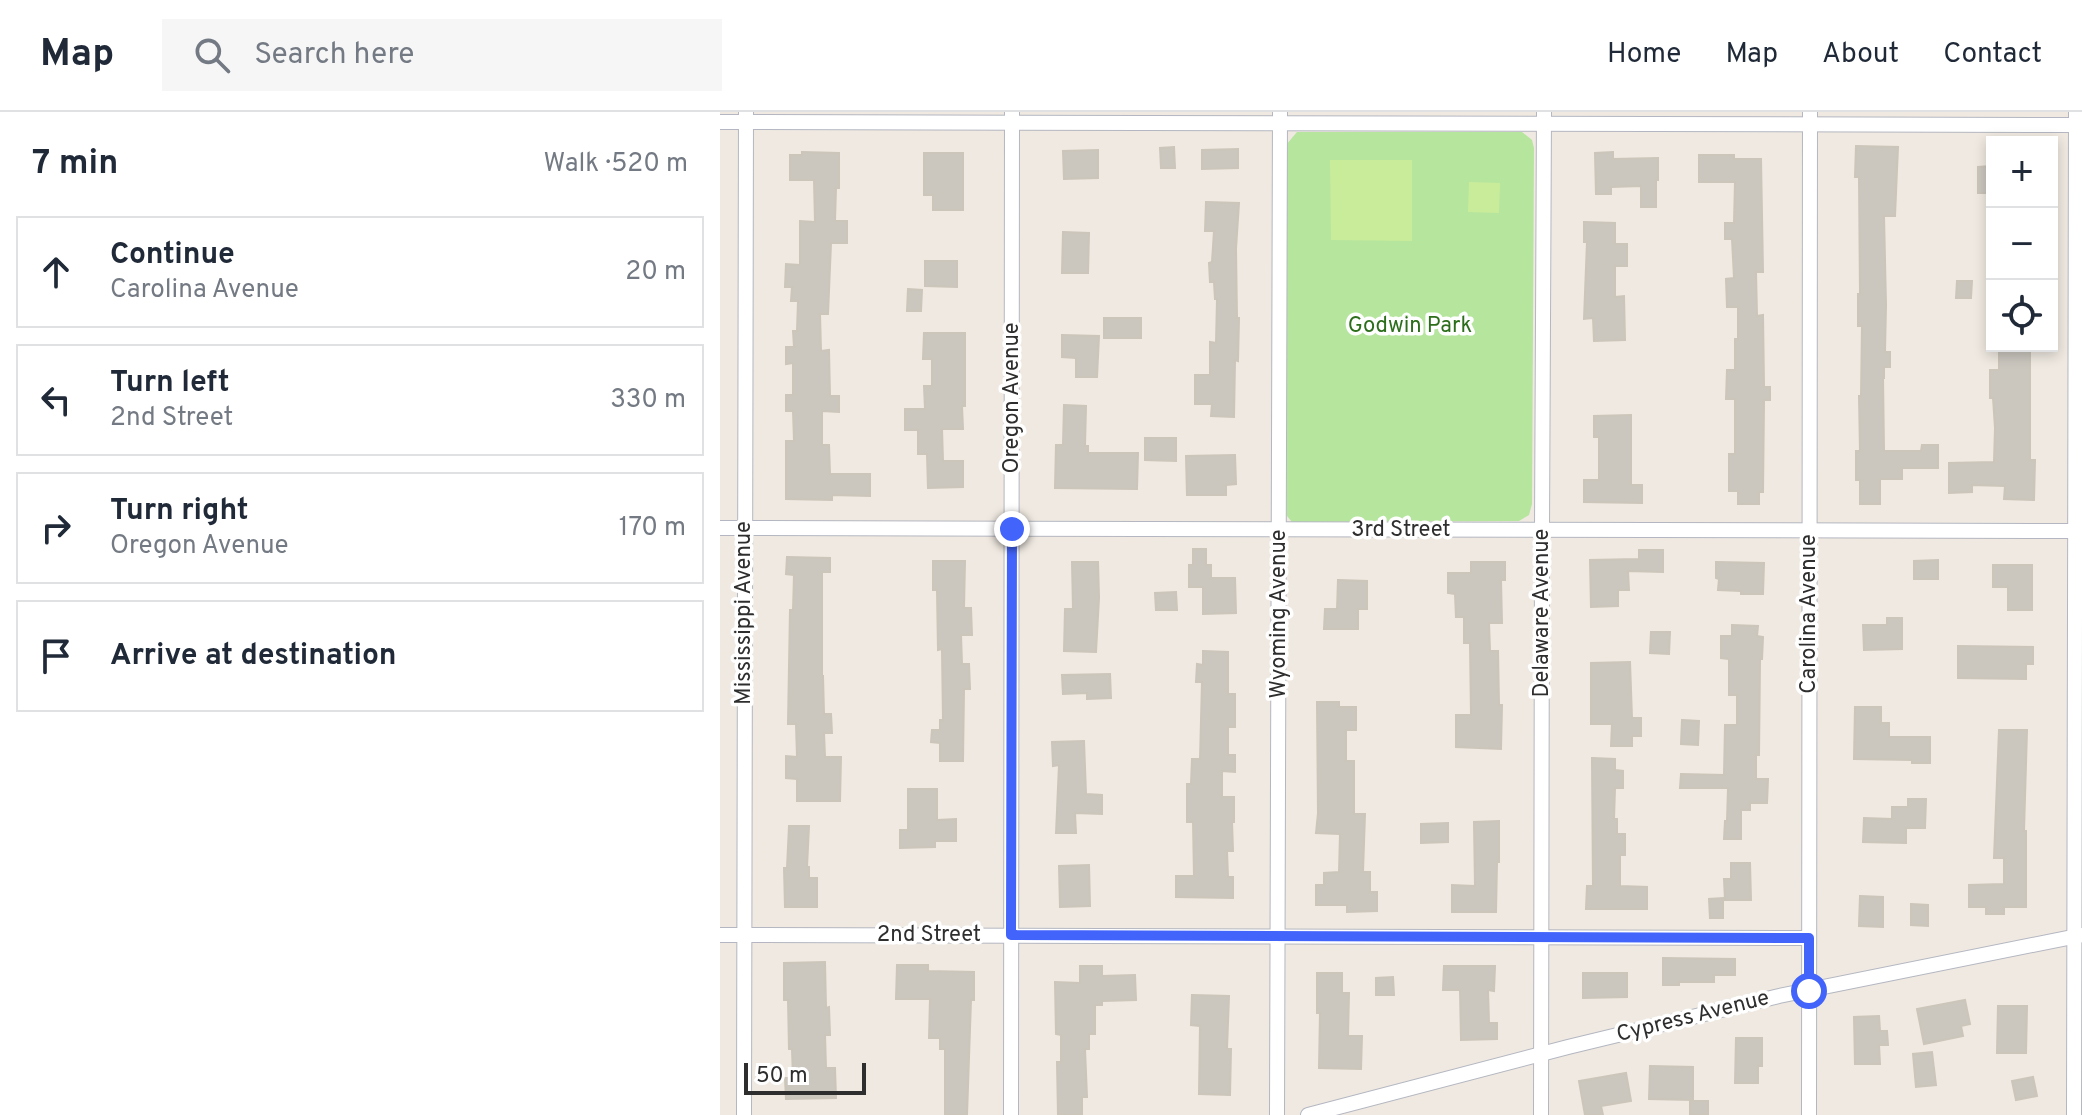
<!DOCTYPE html>
<html lang="en">
<head>
<meta charset="utf-8">
<style>
	:root { --surface:#fff; --page:#f6f6f7; --text:#1f2937; --muted:#747a83; --line:#e0e1e3 }
	body { margin:0; font-family:Overpass,sans-serif; background:var(--page); color:var(--text) }
	.controls { position:absolute; right:24px; top:24px; display:grid; overflow:hidden; border-radius:0px; box-shadow:0 4px 12px #0003 }
	.controls button { width:72px; height:72px; display:grid; place-items:center; padding:0; border:0; border-bottom:2px solid var(--line); background:var(--surface); color:var(--text); font:40px sans-serif }
	.scale { position:absolute; left:24px; bottom:20px; width:122px; box-sizing:border-box; padding-left:8px; border:4px solid #2e2e2e; border-top:0; font-size:22px; line-height:28px; white-space:nowrap; color:#2e2e2e; -webkit-text-stroke:6px #fff; paint-order:stroke }
	.stop { position:absolute; width:24px; height:24px; margin:-18px; border:6px solid #4264fb; border-radius:50%; background:#fff }
	.stop.end { background:#4264fb; border-color:#fff; box-shadow:0 2px 8px #0008 }
	.list { margin:0; padding:0; list-style:none }
	h2 { display:flex; justify-content:space-between; align-items:center; height:104px; margin:0; padding:0 32px; font-size:34px }
	h2 small { font-size:26px; font-weight:400; color:var(--muted) }
	.list li { display:grid; grid-template-columns:52px 1fr auto; gap:24px; align-items:center; box-sizing:border-box; height:112px; margin:0 16px 16px; padding:0 16px; border:2px solid var(--line); border-radius:0px }
	.list b { display:block; font-size:30px; white-space:nowrap }
	.list p { margin:0; font-size:26px; white-space:nowrap; color:var(--muted) }
	.list em { font-size:26px; font-style:normal; color:var(--muted) }
	.icon { flex:none; width:44px; height:44px; fill:none; stroke:currentColor; stroke-width:2; stroke-linecap:round; stroke-linejoin:round }
	.map { position:relative; flex:none; width:1362px; height:1003px; overflow:hidden }
	header { display:flex; align-items:center; gap:48px; box-sizing:border-box; height:112px; padding:0 40px; background:var(--surface); border-bottom:2px solid var(--line) }
	header strong { font-size:38px }
	nav { display:flex; gap:44px; margin-inline-start:auto; font-size:28px }
	.search { width:560px; height:72px; background:var(--page); display:flex; align-items:center; gap:20px; box-sizing:border-box; padding:0 28px; border-radius:0px; color:var(--muted); font-size:30px }
	main { display:flex }
	aside { flex:1; background:var(--surface) }
	.map>svg:first-child { display:block }
	.green { fill:#b6e59e }
	.pitch { fill:#c9ec9a }
	.building { fill:#cbc7bf; stroke:#cbc5ba; stroke-width:2 }
	.lines { fill:none; stroke-linecap:round; stroke-linejoin:round }
	.minor-casing { stroke:#b4b7c1; stroke-width:16 }
	.minor { stroke:#fff; stroke-width:14 }
	.route { stroke:#4264fb; stroke-width:10 }
	.labels { text-anchor:middle; dominant-baseline:central; stroke-width:7; stroke-linejoin:round; paint-order:stroke }
	.park-label { font-size:22px; fill:#2c6e1b; stroke:#fff }
	.street-label { font-size:22px; fill:#2e2e2e; stroke:#fff }
</style>
</head>
<body>
<header>
<strong>Map</strong>
<div class="search"><svg class="icon" aria-label="search" viewBox="0 0 24 24"><circle cx="10" cy="10" r="6"/><path d="M15 15l6 6"/></svg>Search here</div>
<nav><a>Home</a><a>Map</a><a>About</a><a>Contact</a></nav>
</header>
<main>
<aside>
<h2>7 min<small>Walk · 520 m</small></h2>
<ul class="list">
<li><svg class="icon" aria-label="ahead" viewBox="0 0 24 24"><path d="M12 20V5M6 11l6-6 6 6"/></svg><div><b>Continue</b><p>Carolina Avenue</p></div><em>20 m</em></li>
<li><svg class="icon" aria-label="left" viewBox="0 0 24 24"><path d="M17 20v-9H6M10 6l-5 5 5 5"/></svg><div><b>Turn left</b><p>2nd Street</p></div><em>330 m</em></li>
<li><svg class="icon" aria-label="right" viewBox="0 0 24 24"><path d="M7 20v-9h11M14 6l5 5-5 5"/></svg><div><b>Turn right</b><p>Oregon Avenue</p></div><em>170 m</em></li>
<li><svg class="icon" aria-label="arrive" viewBox="0 0 24 24"><path d="M6 21V4h12l-3 4 3 4H6"/></svg><div><b>Arrive at destination</b></div></li>
</ul>
</aside>
<div class="map">
<svg width="1362" height="1003" viewBox="0 0 1362 1003">
	<rect width="100%" height="100%" fill="#efe9e1"/>
	<polygon class="green" points="577,20 802,20 812,28 814,36 812,392 809,403 799,409 572,410 567,404 566,33"/>
	<g class="pitch">
		<polygon points="610,48 692,48 692,129 611,128"/>
		<polygon points="749,70 780,71 779,101 748,100"/>
	</g>
	<g class="building">
		<polygon points="1136,34 1178,35 1175,104 1164,104 1166,193 1165,240 1170,240 1170,255 1164,255 1164,266 1163,266 1164,339 1201,339 1202,333 1218,333 1218,356 1182,356 1182,367 1160,367 1160,392 1140,392 1140,368 1136,368 1136,339 1140,339 1139,284 1141,284 1142,214 1138,214 1138,182 1140,182 1139,65 1135,65"/>
		<polygon points="454,35 455,56 441,56 440,36"/>
		<polygon points="518,37 518,56 482,57 482,38"/>
		<polygon points="378,38 378,66 344,67 343,39"/>
		<polygon points="82,40 119,41 119,76 116,76 115,109 127,109 127,131 111,131 108,202 100,202 101,239 109,238 110,284 119,284 119,300 102,299 102,333 109,333 110,362 150,362 150,384 112,383 112,388 66,387 66,329 74,329 73,299 66,299 66,283 73,283 73,251 66,252 66,235 74,235 73,219 77,219 78,189 71,189 72,175 65,175 66,152 80,153 80,109 95,110 94,68 70,68 70,43 82,43"/>
		<polygon points="893,40 893,47 938,46 938,68 936,68 936,95 921,95 921,74 891,75 891,82 876,82 875,41"/>
		<polygon points="204,41 243,41 243,98 213,98 213,83 204,83"/>
		<polygon points="979,43 1014,43 1014,47 1041,47 1043,160 1036,160 1037,204 1043,203 1044,275 1050,275 1050,288 1044,288 1043,380 1039,380 1039,392 1018,392 1018,379 1009,379 1009,342 1015,342 1015,287 1006,287 1007,258 1015,258 1015,227 1018,227 1018,195 1007,195 1006,167 1014,166 1012,127 1005,127 1005,111 1014,111 1015,70 979,70"/>
		<polygon points="1272,54 1272,81 1258,81 1258,55"/>
		<polygon points="486,90 519,91 516,137 517,206 519,206 518,249 515,248 514,305 491,304 492,292 475,292 475,263 490,263 490,230 496,231 497,187 495,187 494,170 490,170 489,151 492,150 494,119 485,119"/>
		<polygon points="864,110 895,111 895,132 907,132 907,154 895,154 895,185 904,184 905,228 874,229 873,206 864,207 867,130 864,130"/>
		<polygon points="343,120 369,121 368,161 342,161"/>
		<polygon points="205,149 237,149 237,175 205,174"/>
		<polygon points="1237,169 1252,169 1251,186 1236,186"/>
		<polygon points="188,177 202,178 201,199 187,199"/>
		<rect x="384" y="206" width="37" height="20"/>
		<polygon points="204,221 245,221 245,294 242,294 243,317 222,317 223,349 243,349 243,375 208,376 207,342 198,342 198,318 185,318 185,297 205,297 204,274 212,274 212,247 203,247"/>
		<polygon points="342,223 379,224 377,265 356,265 356,246 342,245"/>
		<polygon points="1279,234 1310,234 1310,348 1315,348 1314,388 1284,387 1285,374 1252,373 1252,380 1229,381 1229,351 1274,350 1275,316 1273,286 1270,286 1270,258 1279,258"/>
		<polygon points="344,293 366,294 365,334 368,334 368,341 418,341 417,377 335,376 336,333 343,333"/>
		<polygon points="911,303 911,373 922,373 922,391 864,390 864,368 879,368 879,325 874,325 874,304"/>
		<polygon points="425,326 456,326 456,349 425,348"/>
		<polygon points="515,343 516,372 506,373 506,383 467,383 466,344"/>
		<polygon points="473,437 486,437 486,453 491,453 491,466 515,466 516,501 483,502 483,475 469,475 469,453 473,453"/>
		<polygon points="919,438 943,438 943,460 908,459 909,478 898,478 898,494 871,495 870,448 919,447"/>
		<polygon points="67,445 110,446 110,460 102,460 102,564 103,564 104,602 111,602 112,621 104,621 105,645 121,645 120,689 77,689 77,667 66,666 66,644 77,645 76,612 68,612 70,498 73,498 74,463 66,462"/>
		<polygon points="1218,448 1218,467 1194,467 1194,449"/>
		<polygon points="213,449 245,449 244,496 251,496 252,523 241,523 242,552 249,552 250,577 244,577 243,649 220,649 220,631 211,630 212,618 220,618 220,608 223,608 222,537 218,538 217,478 213,478"/>
		<polygon points="352,450 378,450 379,486 376,540 344,539 345,497 353,497"/>
		<polygon points="751,450 785,450 785,468 781,468 782,511 769,511 770,539 778,539 779,593 782,593 781,637 736,635 736,603 751,603 750,531 744,531 744,505 736,505 735,482 728,481 728,461 751,461"/>
		<polygon points="996,450 1044,451 1043,482 1021,482 1021,479 998,478 999,467 996,466"/>
		<polygon points="1273,453 1312,453 1312,498 1288,498 1288,475 1273,475"/>
		<polygon points="618,468 647,469 647,497 638,497 638,517 604,517 605,497 617,497"/>
		<polygon points="456,480 457,498 436,498 435,481"/>
		<polygon points="1167,506 1182,506 1182,537 1144,538 1143,513 1167,513"/>
		<polygon points="1012,513 1038,514 1037,524 1043,525 1042,547 1040,547 1039,643 1036,643 1036,667 1048,667 1047,691 1030,691 1030,698 1021,698 1021,727 1004,727 1005,709 1007,709 1008,676 960,676 961,662 1004,663 1005,613 1017,613 1017,583 1009,583 1009,547 1001,546 1001,524 1012,524"/>
		<polygon points="931,520 950,520 949,542 930,541"/>
		<polygon points="1238,534 1313,535 1313,552 1306,552 1306,567 1238,566"/>
		<polygon points="483,539 508,540 508,582 515,582 515,615 508,615 508,643 515,643 515,660 502,659 502,685 514,685 514,710 512,710 513,739 507,739 508,765 513,765 513,786 456,785 456,764 474,764 473,710 467,710 467,672 471,672 472,647 480,647 482,570 476,570 477,552 483,553"/>
		<polygon points="910,550 912,606 921,606 921,624 912,624 912,634 891,634 892,612 871,612 871,551"/>
		<polygon points="390,562 391,586 367,587 367,581 343,582 342,563"/>
		<polygon points="597,590 619,590 619,595 636,595 636,618 626,618 626,649 634,649 634,702 645,702 643,760 650,760 650,780 657,780 657,799 627,800 627,793 596,793 596,773 604,773 604,761 619,760 620,722 596,721 598,701"/>
		<polygon points="1135,595 1161,595 1161,611 1169,611 1169,625 1210,625 1210,651 1192,651 1192,648 1134,647"/>
		<polygon points="962,608 979,609 978,633 961,632"/>
		<polygon points="1279,618 1307,618 1304,719 1306,719 1306,795 1284,795 1284,802 1266,802 1266,795 1249,795 1249,773 1284,772 1284,746 1274,746"/>
		<polygon points="364,629 366,682 382,683 382,702 355,701 356,721 336,721 339,653 333,654 332,630"/>
		<polygon points="872,646 895,647 895,658 903,659 903,676 895,676 894,707 897,707 897,722 905,722 905,743 900,743 900,774 927,775 927,797 866,797 867,774 873,774"/>
		<polygon points="188,677 217,677 217,708 236,707 236,729 215,729 215,735 180,736 180,718 188,718"/>
		<polygon points="1188,687 1206,687 1205,716 1186,716 1186,731 1143,730 1144,706 1172,707 1172,695 1188,695"/>
		<polygon points="779,709 779,750 777,750 776,800 732,800 732,773 755,774 754,710"/>
		<polygon points="728,711 728,730 701,731 701,712"/>
		<polygon points="69,714 89,714 87,755 89,755 89,766 97,766 97,795 65,795 64,756 67,756"/>
		<polygon points="1011,751 1030,751 1031,788 1005,788 1004,767 1011,767"/>
		<polygon points="369,753 370,794 340,795 339,754"/>
		<polygon points="1140,784 1163,785 1163,815 1139,814"/>
		<polygon points="1003,786 1003,806 990,806 989,787"/>
		<polygon points="1191,792 1208,793 1208,814 1191,813"/>
		<polygon points="943,846 1015,847 1015,863 994,863 994,870 959,870 959,873 943,873"/>
		<polygon points="105,850 106,896 109,895 110,923 105,923 106,956 115,956 116,986 66,987 65,966 73,966 72,937 69,937 68,888 64,888 64,851"/>
		<polygon points="177,853 208,853 208,859 254,860 254,888 251,888 247,1003 225,1003 225,937 220,937 220,926 209,926 210,887 176,887"/>
		<polygon points="360,854 382,854 382,864 415,863 416,888 382,889 382,893 375,893 375,922 369,922 369,937 365,937 367,985 362,985 362,1003 338,1003 337,950 341,950 341,923 336,922 335,870 360,871"/>
		<polygon points="724,854 775,854 774,879 768,878 769,911 777,911 777,927 741,928 740,878 723,878"/>
		<polygon points="597,861 622,861 622,881 629,881 628,924 642,924 641,957 599,956 600,901 597,901"/>
		<polygon points="863,861 907,861 907,885 863,886"/>
		<polygon points="673,865 674,883 656,883 656,866"/>
		<polygon points="472,883 509,884 507,937 511,937 510,983 479,982 480,914 471,913"/>
		<polygon points="1245,888 1250,912 1241,914 1243,924 1204,932 1197,897"/>
		<polygon points="1278,894 1307,894 1306,941 1277,941"/>
		<polygon points="1159,904 1160,919 1167,919 1168,933 1159,933 1160,952 1135,952 1134,905"/>
		<polygon points="1016,926 1042,926 1042,954 1038,954 1038,971 1015,971"/>
		<polygon points="1212,940 1216,973 1196,975 1193,942"/>
		<polygon points="930,954 973,955 973,988 929,987"/>
		<polygon points="906,961 911,989 881,994 883,1003 865,1003 859,969"/>
		<polygon points="1313,965 1317,984 1296,988 1292,969"/>
		<rect x="970" y="989" width="18" height="14"/>
	</g>
	<g class="lines">
		<g class="minor-casing">
			<g id="minor">
				<polyline points="0,10 1362,13"/>
				<polyline points="0,416 1362,419"/>
				<polyline points="0,823 1089,826"/>
				<polyline points="24,1003 26,0"/>
				<polyline points="291,1003 292,0"/>
				<polyline points="557,1003 560,0"/>
				<polyline points="588,1003 848,935 1059,884 1362,823"/>
				<polyline points="821,1003 822,418 824,0"/>
				<polyline points="1089,1003 1090,0"/>
				<polyline points="1354,1003 1356,0"/>
			</g>
		</g>
		<use href="#minor" class="minor"/>
	</g>
	<g class="lines">
		<polyline class="route" points="292,417 291,823 1089,826 1089,879"/>
	</g>
	<g class="labels">
		<g class="park-label">
			<text x="690" y="214">Godwin Park</text>
		</g>
		<g class="street-label">
			<text transform="translate(292 286) rotate(-90)">Oregon Avenue</text>
			<text x="681" y="418">3rd Street</text>
			<text transform="translate(24 501) rotate(-90)">Mississippi Avenue</text>
			<text transform="translate(822 501) rotate(-90)">Delaware Avenue</text>
			<text transform="translate(559 502) rotate(-90)">Wyoming Avenue</text>
			<text transform="translate(1089 502) rotate(-90)">Carolina Avenue</text>
			<text x="209" y="823">2nd Street</text>
			<text transform="translate(973 905) rotate(-14)">Cypress Avenue</text>
		</g>
	</g>
</svg>
<div class="controls">
<button>+</button>
<button>−</button>
<button><svg class="icon" aria-label="locate" viewBox="0 0 24 24"><circle cx="12" cy="12" r="6"/><path d="M12 2v4M12 18v4M2 12h4M18 12h4"/></svg></button>
</div>
<div class="scale">50 m</div>
<div class="stop" style="left:1089px;top:879px"></div>
<div class="stop end" style="left:292px;top:417px"></div>
</div>
</main>
</body>
</html>
